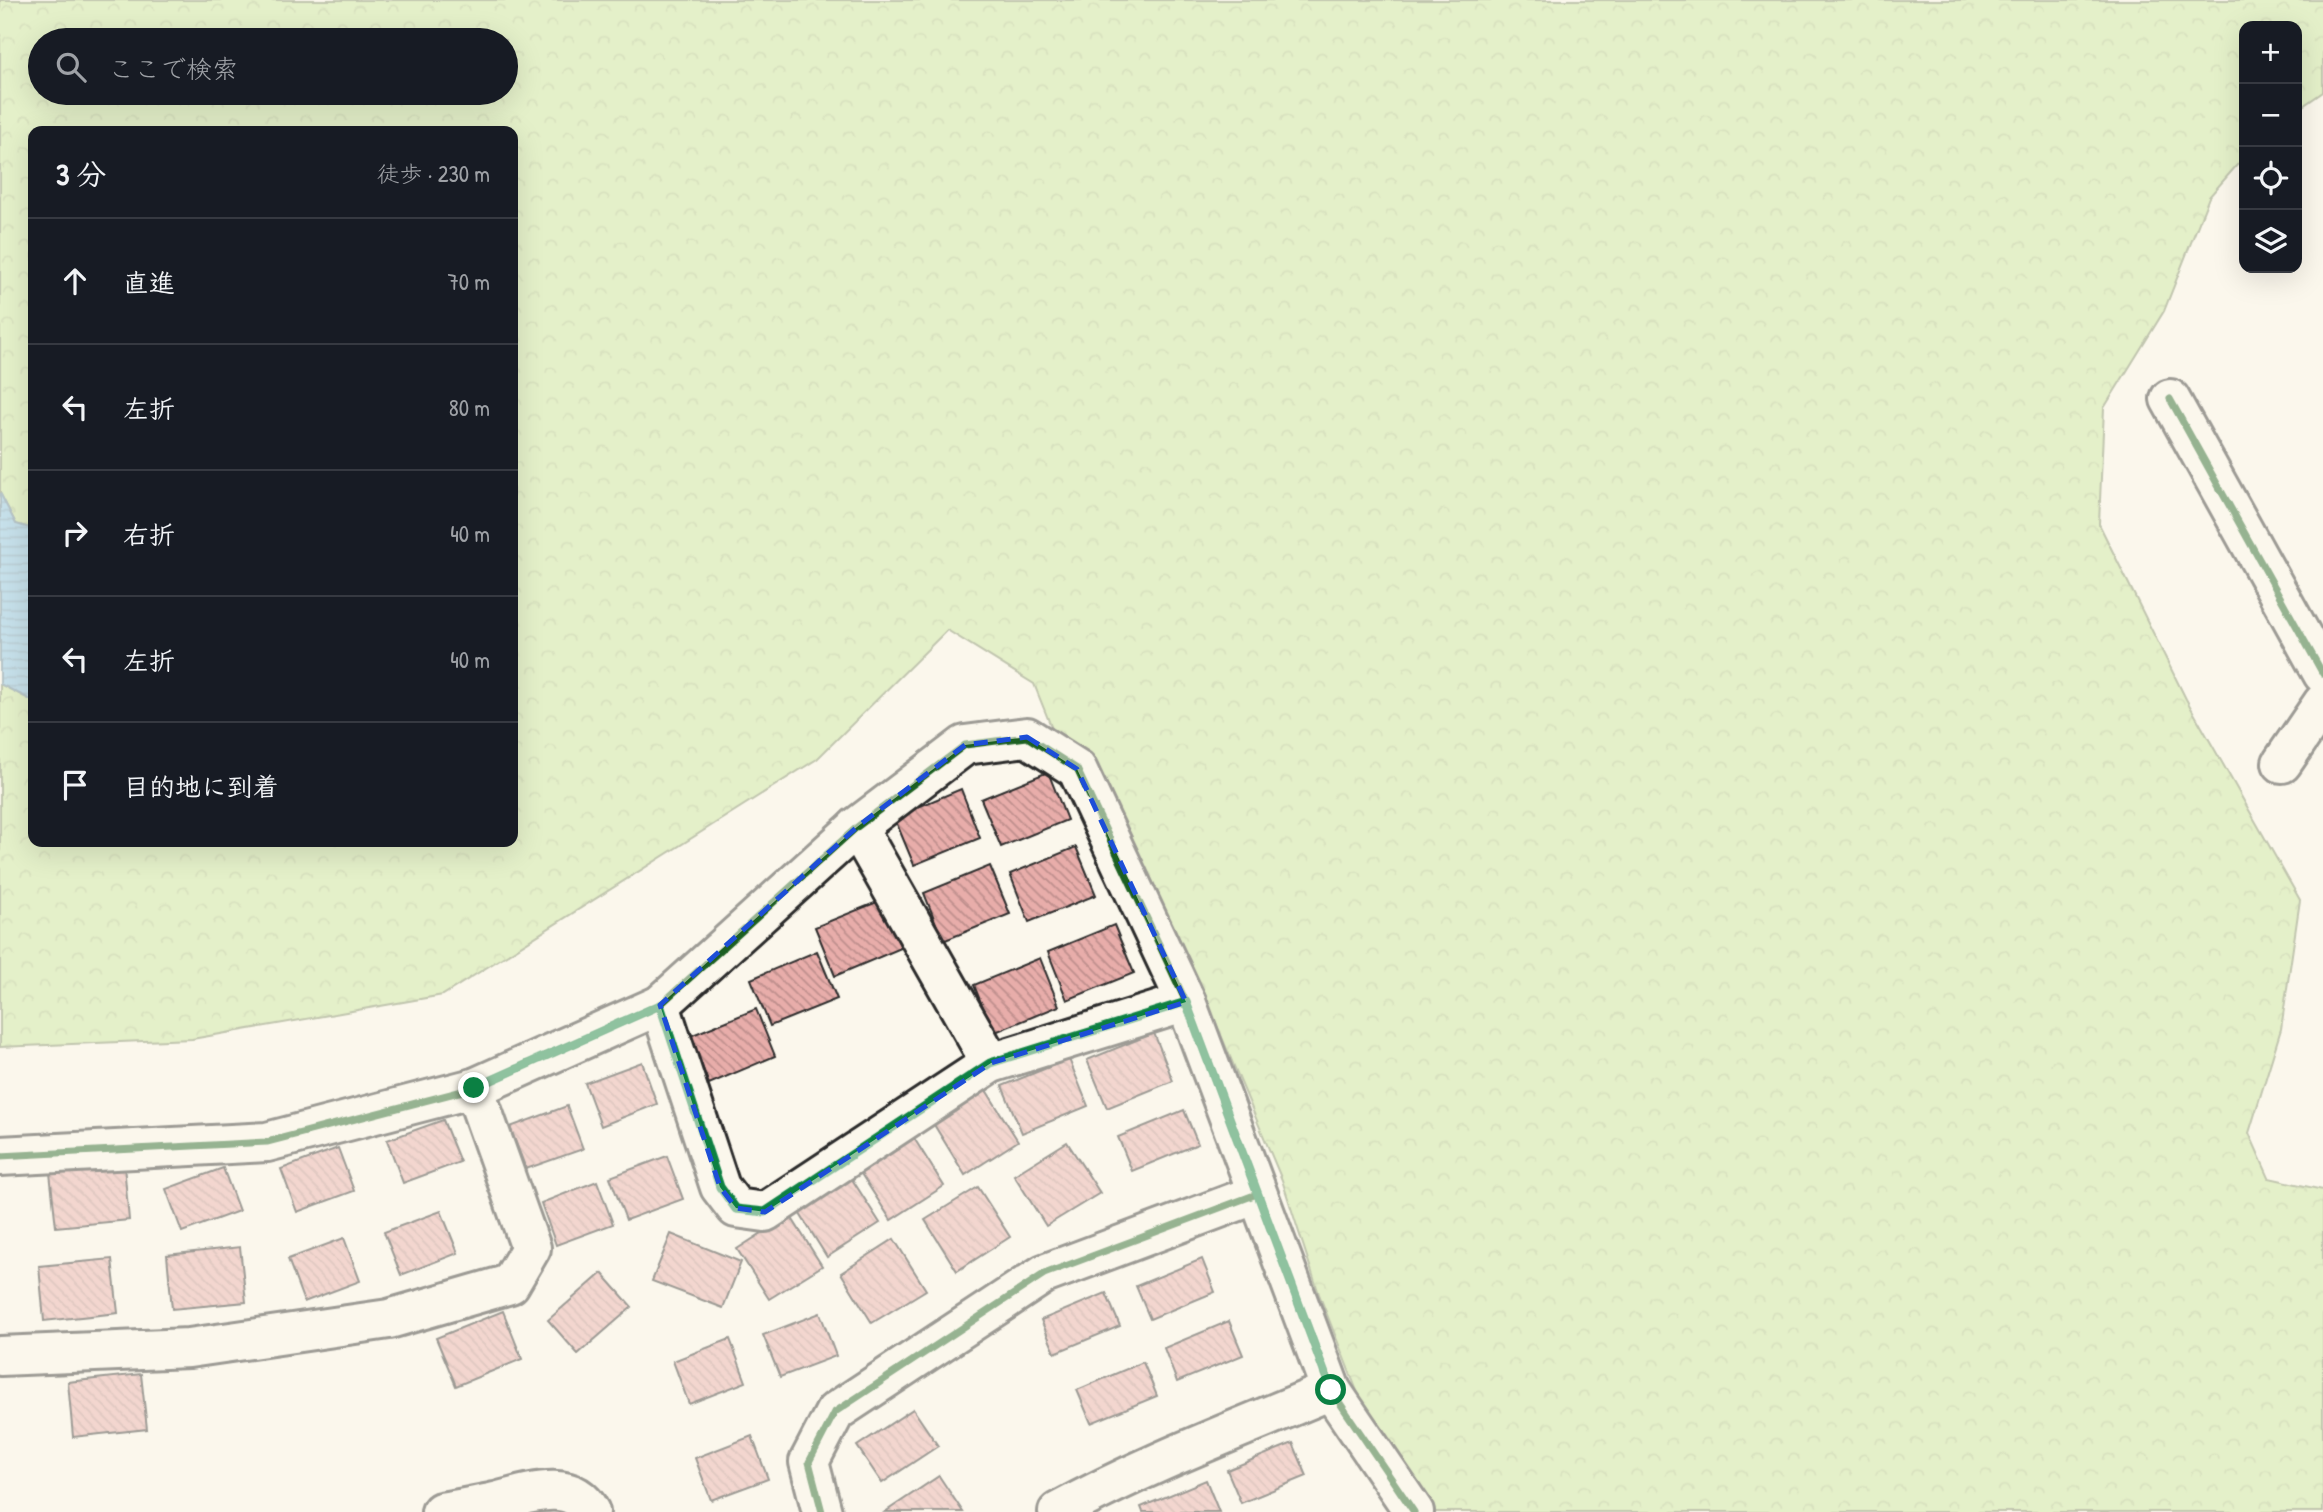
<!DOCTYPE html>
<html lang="ja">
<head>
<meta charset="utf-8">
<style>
	:root { --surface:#171b24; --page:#242831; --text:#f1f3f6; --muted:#9ea1a6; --line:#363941 }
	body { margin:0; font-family:"Patrick Hand","Klee One",sans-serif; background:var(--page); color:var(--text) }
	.controls { position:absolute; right:21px; top:21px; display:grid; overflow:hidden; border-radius:14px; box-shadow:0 7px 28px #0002 }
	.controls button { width:63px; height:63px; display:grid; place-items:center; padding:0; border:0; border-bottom:2px solid var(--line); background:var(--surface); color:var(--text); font:35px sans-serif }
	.stop { position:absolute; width:21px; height:21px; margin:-16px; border:5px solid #0b8043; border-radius:50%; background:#fff }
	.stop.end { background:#0b8043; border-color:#fff; box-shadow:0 2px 7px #0008 }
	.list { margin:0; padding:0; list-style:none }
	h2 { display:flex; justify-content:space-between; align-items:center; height:91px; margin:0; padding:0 28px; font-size:30px }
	h2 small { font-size:23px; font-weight:400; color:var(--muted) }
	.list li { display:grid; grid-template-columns:46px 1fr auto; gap:21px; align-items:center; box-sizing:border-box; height:126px; padding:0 28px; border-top:2px solid var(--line) }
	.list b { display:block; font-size:26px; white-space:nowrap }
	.list em { font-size:23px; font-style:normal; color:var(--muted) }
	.icon { flex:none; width:38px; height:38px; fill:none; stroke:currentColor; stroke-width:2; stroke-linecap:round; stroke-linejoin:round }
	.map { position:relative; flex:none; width:2323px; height:1512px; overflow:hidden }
	.search { position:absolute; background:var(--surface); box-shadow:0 7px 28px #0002; left:28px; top:28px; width:490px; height:77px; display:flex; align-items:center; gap:18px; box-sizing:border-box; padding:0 24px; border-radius:38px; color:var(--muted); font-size:26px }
	.panel { position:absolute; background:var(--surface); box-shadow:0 7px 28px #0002; left:28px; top:126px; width:490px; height:721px; border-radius:14px }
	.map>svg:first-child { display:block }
	.forest { fill:url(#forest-crowns); stroke:#7a8864; stroke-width:2; fill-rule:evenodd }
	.water { fill:url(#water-rules); stroke:#62869b; stroke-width:2 }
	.building { fill:url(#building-back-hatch); stroke:#2b2b2b; stroke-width:2 }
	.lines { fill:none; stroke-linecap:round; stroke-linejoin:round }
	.minor-casing { stroke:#2b2b2b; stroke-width:44 }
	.minor { stroke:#fbf7ec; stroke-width:38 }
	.cycleway-casing { stroke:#fbf7ec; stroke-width:11 }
	.cycleway { stroke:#1b5e20; stroke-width:7 }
	.route { stroke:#0b8043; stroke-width:9 }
	.marked { fill:none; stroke:#1d4ed8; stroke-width:5; stroke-dasharray:14 9; stroke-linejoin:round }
</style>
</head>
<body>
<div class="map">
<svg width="2323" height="1512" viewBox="0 0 2323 1512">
	<defs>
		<pattern id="forest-crowns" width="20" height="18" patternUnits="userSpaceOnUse" patternTransform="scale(1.75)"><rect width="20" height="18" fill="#c8e69d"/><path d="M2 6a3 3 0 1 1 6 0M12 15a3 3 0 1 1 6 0" fill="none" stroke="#acc587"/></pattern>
		<pattern id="water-rules" width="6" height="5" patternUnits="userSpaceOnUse" patternTransform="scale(1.75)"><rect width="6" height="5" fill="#86c3e6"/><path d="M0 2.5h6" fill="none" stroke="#6e9fbb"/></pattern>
		<pattern id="building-back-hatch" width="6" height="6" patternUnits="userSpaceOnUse" patternTransform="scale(1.75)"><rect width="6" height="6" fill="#e8adaa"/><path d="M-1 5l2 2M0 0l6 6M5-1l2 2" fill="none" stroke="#bc8d8b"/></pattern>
	</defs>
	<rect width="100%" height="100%" fill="#fbf7ec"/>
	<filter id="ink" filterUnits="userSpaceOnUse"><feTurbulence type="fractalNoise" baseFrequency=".0143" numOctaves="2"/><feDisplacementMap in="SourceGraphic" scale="14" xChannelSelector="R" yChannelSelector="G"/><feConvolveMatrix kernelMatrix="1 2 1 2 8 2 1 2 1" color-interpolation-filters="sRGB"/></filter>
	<g filter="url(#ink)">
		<path class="forest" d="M0,0H2323V92L2297,110V26H2244V157L2209,197L2164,311L2104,408L2099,524L2186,699L2300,900L2281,1029L2249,1133L2269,1178L2323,1190V1512H1424L1384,1460L1319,1294L1282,1180L1202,990L1073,781L1034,684L947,630L817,759L443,995L192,1039L0,1047V684L33,701V842H513V131H33V529L16,524L0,493ZM40,40H506V93H40Z"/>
		<polygon class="water" points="0,493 16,524 33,529 33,701 0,684"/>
		<g class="building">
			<polygon points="1048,772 1067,820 1001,847 981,799"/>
			<polygon points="961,789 980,838 914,865 894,817"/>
			<polygon points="1076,847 1096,895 1029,922 1010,874"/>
			<polygon points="990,866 1010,914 943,941 924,893"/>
			<polygon points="882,900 901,948 835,976 815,927"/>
			<polygon points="1114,925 1134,973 1067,1000 1048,952"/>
			<polygon points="817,951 837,999 770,1026 751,979"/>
			<polygon points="1040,958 1059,1006 993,1033 974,985"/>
			<polygon points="756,1009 775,1056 709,1084 690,1036"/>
			<polygon points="1154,1033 1173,1081 1107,1108 1087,1060"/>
			<polygon points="1069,1059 1088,1106 1022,1133 1002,1086"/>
			<polygon points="642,1062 657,1104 601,1126 585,1083"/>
			<polygon points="986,1090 1018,1141 965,1175 933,1123"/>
			<polygon points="567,1106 583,1149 526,1169 510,1127"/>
			<polygon points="1184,1110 1198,1144 1132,1171 1118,1137"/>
			<polygon points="443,1120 460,1162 403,1183 387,1140"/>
			<polygon points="912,1135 944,1186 891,1220 858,1169"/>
			<polygon points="1067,1142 1100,1193 1046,1226 1014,1175"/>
			<polygon points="338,1148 354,1191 297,1212 281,1169"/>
			<polygon points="667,1156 683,1199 626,1220 610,1177"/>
			<polygon points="124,1165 129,1220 56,1227 50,1173"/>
			<polygon points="223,1168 239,1211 182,1232 166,1189"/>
			<polygon points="848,1173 880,1223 827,1257 795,1206"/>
			<polygon points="597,1181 613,1224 556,1245 541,1203"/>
			<polygon points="978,1187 1010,1237 957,1271 925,1220"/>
			<polygon points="441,1211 458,1253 401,1275 384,1232"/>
			<polygon points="790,1215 822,1266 769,1299 737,1249"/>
			<polygon points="671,1234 741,1262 723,1308 652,1281"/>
			<polygon points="344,1238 360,1281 304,1302 288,1259"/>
			<polygon points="894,1239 926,1290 872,1323 841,1273"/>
			<polygon points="240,1247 246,1302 172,1309 167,1255"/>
			<polygon points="112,1259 118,1313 44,1321 39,1266"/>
			<polygon points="1202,1259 1215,1292 1150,1319 1136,1286"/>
			<polygon points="602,1273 632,1307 578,1354 548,1320"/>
			<polygon points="1106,1293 1120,1326 1055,1353 1041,1320"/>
			<polygon points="503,1311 522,1359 456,1386 436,1338"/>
			<polygon points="820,1313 836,1356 780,1377 763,1335"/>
			<polygon points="1229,1321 1243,1355 1177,1382 1164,1348"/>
			<polygon points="730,1339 746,1382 689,1404 673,1361"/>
			<polygon points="1143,1362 1157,1396 1091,1423 1077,1390"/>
			<polygon points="141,1374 147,1429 73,1437 68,1382"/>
			<polygon points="913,1409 938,1446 882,1483 857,1446"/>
			<polygon points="752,1436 768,1479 711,1500 695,1458"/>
			<polygon points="1293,1443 1307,1476 1241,1503 1227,1470"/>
			<polygon points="939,1476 963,1512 885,1512"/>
			<polygon points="1206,1480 1219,1512 1143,1512 1141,1507"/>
		</g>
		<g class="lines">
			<g class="minor-casing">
				<g id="minor">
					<polyline points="2170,399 2323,674"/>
					<polyline points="2282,763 2323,703"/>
					<polyline points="857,827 991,1063"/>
					<polyline points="660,1005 720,1187 736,1208 765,1212 991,1063 1186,1002"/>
					<polyline points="0,1156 267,1142 474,1088 660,1005 857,827 965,745 1027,737 1077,769 1186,1002 1331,1390 1414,1512"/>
					<polyline points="0,1356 189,1348 389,1319 510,1284 531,1248 474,1088"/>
					<path d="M441,1512C459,1509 478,1506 495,1502C525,1495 572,1476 590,1512"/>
					<polyline points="822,1512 809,1462 835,1412 1044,1274 1257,1194"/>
					<path d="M1058,1512C1145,1464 1239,1429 1331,1390"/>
				</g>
			</g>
			<use href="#minor" class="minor"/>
			<g class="cycleway-casing">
				<g id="cycleway">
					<polyline points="2170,399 2323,674"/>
					<polyline points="0,1156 267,1142 474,1088 660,1005 857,827 965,745 1027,737 1077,769 1186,1002 1331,1390 1414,1512"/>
					<polyline points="822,1512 809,1462 835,1412 1044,1274 1257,1194"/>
				</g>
			</g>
			<use href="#cycleway" class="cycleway"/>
		</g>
	</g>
	<g class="lines" filter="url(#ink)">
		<polyline class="route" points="474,1088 660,1005 720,1187 736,1209 765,1212 990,1063 1186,1002 1331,1390"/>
	</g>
	<path d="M0 0H2323V1512H0ZM1027,737L1077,769L1186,1002L991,1063L765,1212L736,1208L720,1187L660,1005L857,827L965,745Z" fill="#fbf7ec" fill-opacity=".55" fill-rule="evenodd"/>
	<path class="marked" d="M1027,737L1077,769L1186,1002L991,1063L765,1212L736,1208L720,1187L660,1005L857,827L965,745Z"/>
</svg>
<div class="controls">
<button>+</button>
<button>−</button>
<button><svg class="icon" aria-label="locate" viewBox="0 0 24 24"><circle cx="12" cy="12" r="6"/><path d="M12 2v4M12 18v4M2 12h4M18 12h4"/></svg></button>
<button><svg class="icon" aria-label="layers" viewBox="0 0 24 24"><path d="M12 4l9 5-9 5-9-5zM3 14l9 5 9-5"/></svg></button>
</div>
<div class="stop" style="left:1331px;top:1390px"></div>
<div class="stop end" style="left:474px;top:1088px"></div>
<div class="search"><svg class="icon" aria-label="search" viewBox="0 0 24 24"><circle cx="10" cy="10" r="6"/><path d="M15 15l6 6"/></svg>ここで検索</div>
<section class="panel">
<h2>3 分<small>徒歩 · 230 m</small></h2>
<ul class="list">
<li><svg class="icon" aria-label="ahead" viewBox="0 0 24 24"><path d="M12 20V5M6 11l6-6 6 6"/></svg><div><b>直進</b></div><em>70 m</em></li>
<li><svg class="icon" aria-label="left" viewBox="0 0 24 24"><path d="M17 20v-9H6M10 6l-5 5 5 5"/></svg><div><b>左折</b></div><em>80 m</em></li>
<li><svg class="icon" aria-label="right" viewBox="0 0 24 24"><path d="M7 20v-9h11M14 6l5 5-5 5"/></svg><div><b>右折</b></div><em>40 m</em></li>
<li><svg class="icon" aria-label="left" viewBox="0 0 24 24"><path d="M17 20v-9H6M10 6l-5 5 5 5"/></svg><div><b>左折</b></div><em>40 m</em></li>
<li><svg class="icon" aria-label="arrive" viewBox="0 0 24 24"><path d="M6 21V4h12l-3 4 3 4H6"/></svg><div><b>目的地に到着</b></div></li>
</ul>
</section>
</div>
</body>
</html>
